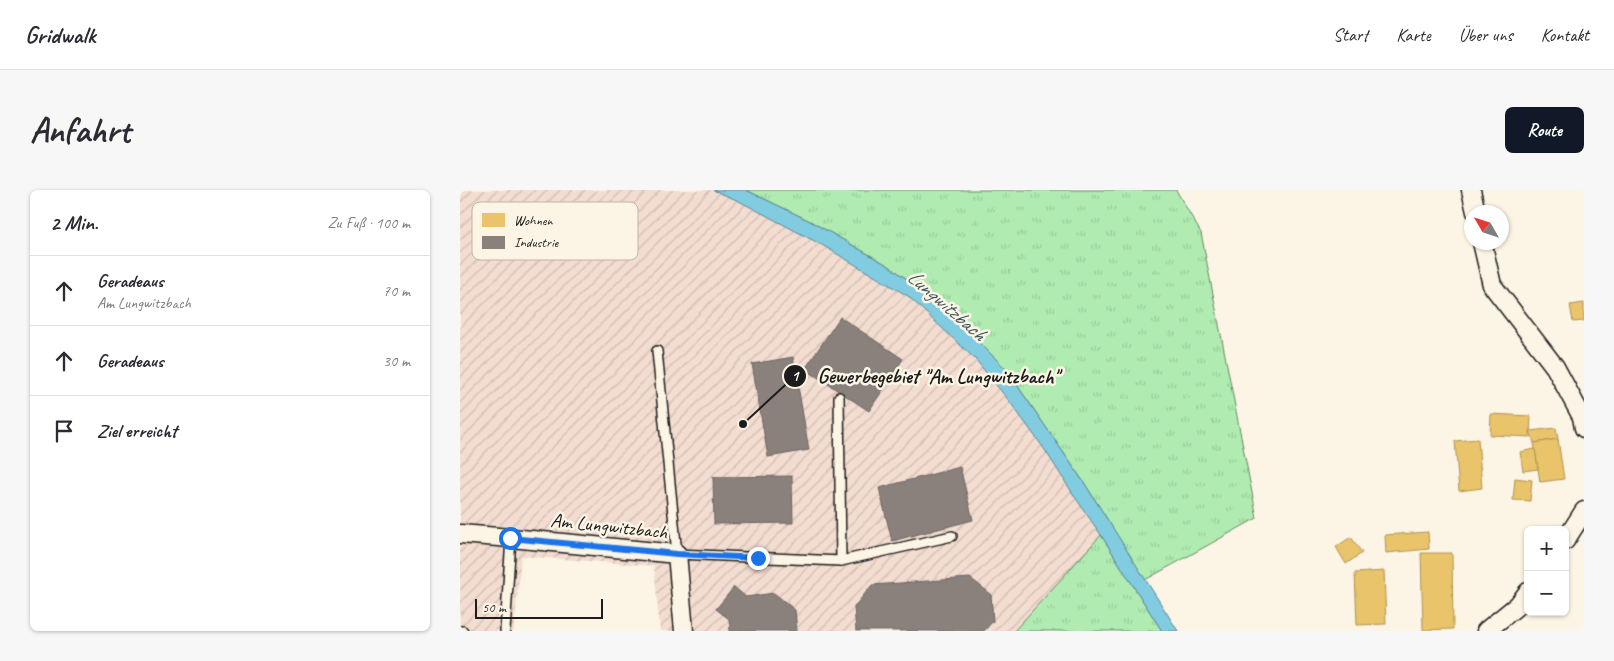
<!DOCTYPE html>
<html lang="de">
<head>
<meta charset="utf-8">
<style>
	:root { --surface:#fff; --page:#f7f7f7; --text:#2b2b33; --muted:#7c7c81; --line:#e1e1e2; --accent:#111827 }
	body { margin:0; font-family:Caveat,sans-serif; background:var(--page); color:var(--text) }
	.controls { position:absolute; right:15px; bottom:15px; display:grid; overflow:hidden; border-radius:8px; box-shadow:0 1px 4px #0004 }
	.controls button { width:45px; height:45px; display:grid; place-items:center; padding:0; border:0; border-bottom:1px solid var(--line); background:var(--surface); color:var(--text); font:25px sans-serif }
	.compass { position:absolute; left:1004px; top:15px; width:45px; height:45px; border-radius:50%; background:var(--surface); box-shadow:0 1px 4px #0004; rotate:309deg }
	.scale { position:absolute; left:15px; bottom:12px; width:128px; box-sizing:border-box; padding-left:5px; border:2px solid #1c1c1c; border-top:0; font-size:14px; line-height:18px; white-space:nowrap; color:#1c1c1c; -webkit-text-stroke:4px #fcf5e5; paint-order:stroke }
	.stop { position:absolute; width:15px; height:15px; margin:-11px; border:4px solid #1a73e8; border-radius:50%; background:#fff }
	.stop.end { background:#1a73e8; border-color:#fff; box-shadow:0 1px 5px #0008 }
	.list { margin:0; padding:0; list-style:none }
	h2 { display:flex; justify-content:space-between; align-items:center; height:65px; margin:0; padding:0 20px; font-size:21px }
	h2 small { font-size:16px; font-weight:400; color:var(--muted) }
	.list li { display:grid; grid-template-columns:32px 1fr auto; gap:15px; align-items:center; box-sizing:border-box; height:70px; padding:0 20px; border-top:1px solid var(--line) }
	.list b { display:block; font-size:19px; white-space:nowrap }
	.list p { margin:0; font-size:16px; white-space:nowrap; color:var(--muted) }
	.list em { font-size:16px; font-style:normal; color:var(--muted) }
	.icon { flex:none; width:28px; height:28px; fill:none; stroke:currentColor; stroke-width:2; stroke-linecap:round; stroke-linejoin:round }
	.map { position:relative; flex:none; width:1124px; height:441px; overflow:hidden; border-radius:8px }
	header { display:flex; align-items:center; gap:30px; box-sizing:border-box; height:70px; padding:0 25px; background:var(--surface); border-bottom:1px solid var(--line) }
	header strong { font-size:24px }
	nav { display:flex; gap:28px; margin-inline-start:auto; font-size:18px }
	.intro { display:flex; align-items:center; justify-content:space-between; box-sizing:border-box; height:120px; padding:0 30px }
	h1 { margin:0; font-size:35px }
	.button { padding:12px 22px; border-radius:8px; background:var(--accent); color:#fff; font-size:18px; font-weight:700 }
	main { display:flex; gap:30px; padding:0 30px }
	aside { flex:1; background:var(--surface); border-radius:8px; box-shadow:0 1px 4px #0004 }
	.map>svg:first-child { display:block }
	.industrial { fill:url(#industrial-furrows) }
	.grass { fill:url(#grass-tufts); stroke:#668466 }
	.water { fill:#82cce2; stroke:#598693 }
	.homes { fill:#e9c46a; stroke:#ac9253 }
	.industry { fill:#8a817c; stroke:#69635f }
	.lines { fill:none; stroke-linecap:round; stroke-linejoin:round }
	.lane-casing { stroke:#1c1c1c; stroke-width:12 }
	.street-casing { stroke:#1c1c1c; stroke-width:21 }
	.lane { stroke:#fcf5e5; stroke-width:9 }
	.street { stroke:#fcf5e5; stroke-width:18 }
	.route { stroke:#1a73e8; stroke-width:6 }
	.labels { text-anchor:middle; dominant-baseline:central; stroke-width:5; stroke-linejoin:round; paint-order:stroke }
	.street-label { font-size:20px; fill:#1c1c1c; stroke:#fcf5e5 }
	.water-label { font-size:21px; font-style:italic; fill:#405a61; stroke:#fcf5e5 }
	.key { fill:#fcf5e5; stroke:#b9b4a9; stroke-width:1 }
	.key-label { font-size:14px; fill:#1c1c1c }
	.leader { fill:none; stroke:#1c1c1c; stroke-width:2 }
	.callout-dot { fill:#1c1c1c; stroke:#fcf5e5; stroke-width:2 }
	.mark-label { font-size:15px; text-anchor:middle; font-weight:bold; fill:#fff }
	.callout-label { font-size:21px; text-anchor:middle; font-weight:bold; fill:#1c1c1c; stroke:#fcf5e5; stroke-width:5; stroke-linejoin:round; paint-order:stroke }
</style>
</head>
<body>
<header>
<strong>Gridwalk</strong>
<nav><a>Start</a><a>Karte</a><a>Über uns</a><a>Kontakt</a></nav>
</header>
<div class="intro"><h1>Anfahrt</h1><a class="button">Route</a></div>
<main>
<aside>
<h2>2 Min.<small>Zu Fuß · 100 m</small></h2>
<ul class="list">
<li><svg class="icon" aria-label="ahead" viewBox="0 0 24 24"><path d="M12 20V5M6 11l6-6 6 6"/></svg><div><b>Geradeaus</b><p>Am Lungwitzbach</p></div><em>70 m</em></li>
<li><svg class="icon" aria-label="ahead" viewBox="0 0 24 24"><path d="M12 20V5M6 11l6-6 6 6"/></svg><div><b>Geradeaus</b></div><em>30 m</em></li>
<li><svg class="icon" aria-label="arrive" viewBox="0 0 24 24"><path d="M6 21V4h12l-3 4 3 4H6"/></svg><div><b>Ziel erreicht</b></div></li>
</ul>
</aside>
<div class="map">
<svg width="1124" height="441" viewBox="0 0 1124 441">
	<defs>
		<pattern id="industrial-furrows" width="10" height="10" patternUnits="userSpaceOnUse" patternTransform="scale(1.25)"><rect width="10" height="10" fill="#f3dcd0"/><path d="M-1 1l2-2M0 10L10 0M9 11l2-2" fill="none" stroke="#d0bcb2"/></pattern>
		<pattern id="grass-tufts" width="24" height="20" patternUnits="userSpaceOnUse" patternTransform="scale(1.25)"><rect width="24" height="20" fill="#b0ecb1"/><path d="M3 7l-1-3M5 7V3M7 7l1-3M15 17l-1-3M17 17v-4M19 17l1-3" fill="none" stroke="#97ca98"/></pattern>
	</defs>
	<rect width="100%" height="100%" fill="#fcf5e5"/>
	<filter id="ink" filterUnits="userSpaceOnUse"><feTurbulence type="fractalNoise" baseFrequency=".02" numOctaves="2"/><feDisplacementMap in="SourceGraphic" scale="10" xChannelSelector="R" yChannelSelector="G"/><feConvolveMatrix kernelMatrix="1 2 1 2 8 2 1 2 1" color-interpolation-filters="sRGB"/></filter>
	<g filter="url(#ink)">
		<polygon class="industrial" points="0,0 253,0 279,11 362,55 448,106 516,170 550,212 583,257 617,310 641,345 554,441 200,441 194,376 61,366 54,441 0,441"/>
		<g class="grass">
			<polygon points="286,0 716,0 741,43 797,328 685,390 625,294 546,179 481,114 429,76 350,31"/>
			<polygon points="641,345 702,441 554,441"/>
		</g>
		<polygon class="water" points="253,0 286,0 350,31 429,76 481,114 546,179 625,294 718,441 702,441 641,345 617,310 583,257 550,212 516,170 448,106 362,55 279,11"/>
		<g class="homes">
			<polygon points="1124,113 1124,131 1113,132 1110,115"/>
			<polygon points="1031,224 1071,226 1070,247 1030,245"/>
			<polygon points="1096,238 1098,249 1074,253 1070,241"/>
			<polygon points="1018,249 1022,298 999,301 995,251"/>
			<polygon points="1098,249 1104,289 1080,292 1074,253"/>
			<polygon points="1075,259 1078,279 1063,281 1060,262"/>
			<polygon points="1055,288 1072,290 1070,311 1053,310"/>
			<polygon points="968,342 969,359 926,363 925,345"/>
			<polygon points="891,347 902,363 886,374 876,357"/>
			<polygon points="961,363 992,363 993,439 963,440"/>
			<polygon points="924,381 926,434 897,435 895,383"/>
		</g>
		<g class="industry">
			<polygon points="380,127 443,169 409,221 345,179"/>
			<polygon points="333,167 349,260 308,267 292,174"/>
			<polygon points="500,277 513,330 432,351 419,298"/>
			<polygon points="332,286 333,333 254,334 253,287"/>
			<polygon points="510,388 531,404 533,431 524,441 396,441 394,417 412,395"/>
			<polygon points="274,397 286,407 314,403 335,420 337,441 270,441 269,429 256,419"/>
		</g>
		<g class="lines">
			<g class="lane-casing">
				<g id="lane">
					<polyline points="197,161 217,364 381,371 492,346"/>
					<polyline points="379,207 381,371"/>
					<polyline points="0,441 3,441"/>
					<polyline points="45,441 51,348"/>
				</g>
			</g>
			<g class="street-casing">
				<g id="street">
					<polyline points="1011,0 1016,22"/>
					<polyline points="1022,52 1032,95 1095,177 1122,227 1124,238"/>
					<polyline points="0,344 51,348 217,364 224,441"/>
					<polyline points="1105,351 1124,321"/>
					<polyline points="1026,441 1058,415 1068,402"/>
				</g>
			</g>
			<use href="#lane" class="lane"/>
			<use href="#street" class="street"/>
		</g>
	</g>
	<g class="lines" filter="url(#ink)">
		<polyline class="route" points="50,348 217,364 298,368"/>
	</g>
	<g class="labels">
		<g class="street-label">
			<text transform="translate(149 336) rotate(6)">Am Lungwitzbach</text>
		</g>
		<g class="water-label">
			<text transform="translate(487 115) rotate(41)">Lungwitzbach</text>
		</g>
	</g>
	<rect x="12" y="12" width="166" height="58" rx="8" class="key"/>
	<rect x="22" y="23" width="23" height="14" fill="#e9c46a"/>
	<rect x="22" y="46" width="23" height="13" fill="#8a817c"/>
	<g class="key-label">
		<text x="54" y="35">Wohnen</text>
		<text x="54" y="57">Industrie</text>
	</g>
	<path class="leader" d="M283 234L335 186"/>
	<g class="callout-dot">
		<circle cx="283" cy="234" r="5"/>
		<circle cx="335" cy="186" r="12"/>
	</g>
	<g class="mark-label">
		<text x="335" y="191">1</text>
	</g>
	<g class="callout-label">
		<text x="478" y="193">Gewerbegebiet "Am Lungwitzbach"</text>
	</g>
</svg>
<div class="controls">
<button>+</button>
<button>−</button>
</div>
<svg class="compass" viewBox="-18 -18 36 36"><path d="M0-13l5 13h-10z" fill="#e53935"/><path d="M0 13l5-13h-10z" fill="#7c7c81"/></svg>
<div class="scale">50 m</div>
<div class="stop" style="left:50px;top:348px"></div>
<div class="stop end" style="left:298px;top:368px"></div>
</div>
</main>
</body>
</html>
